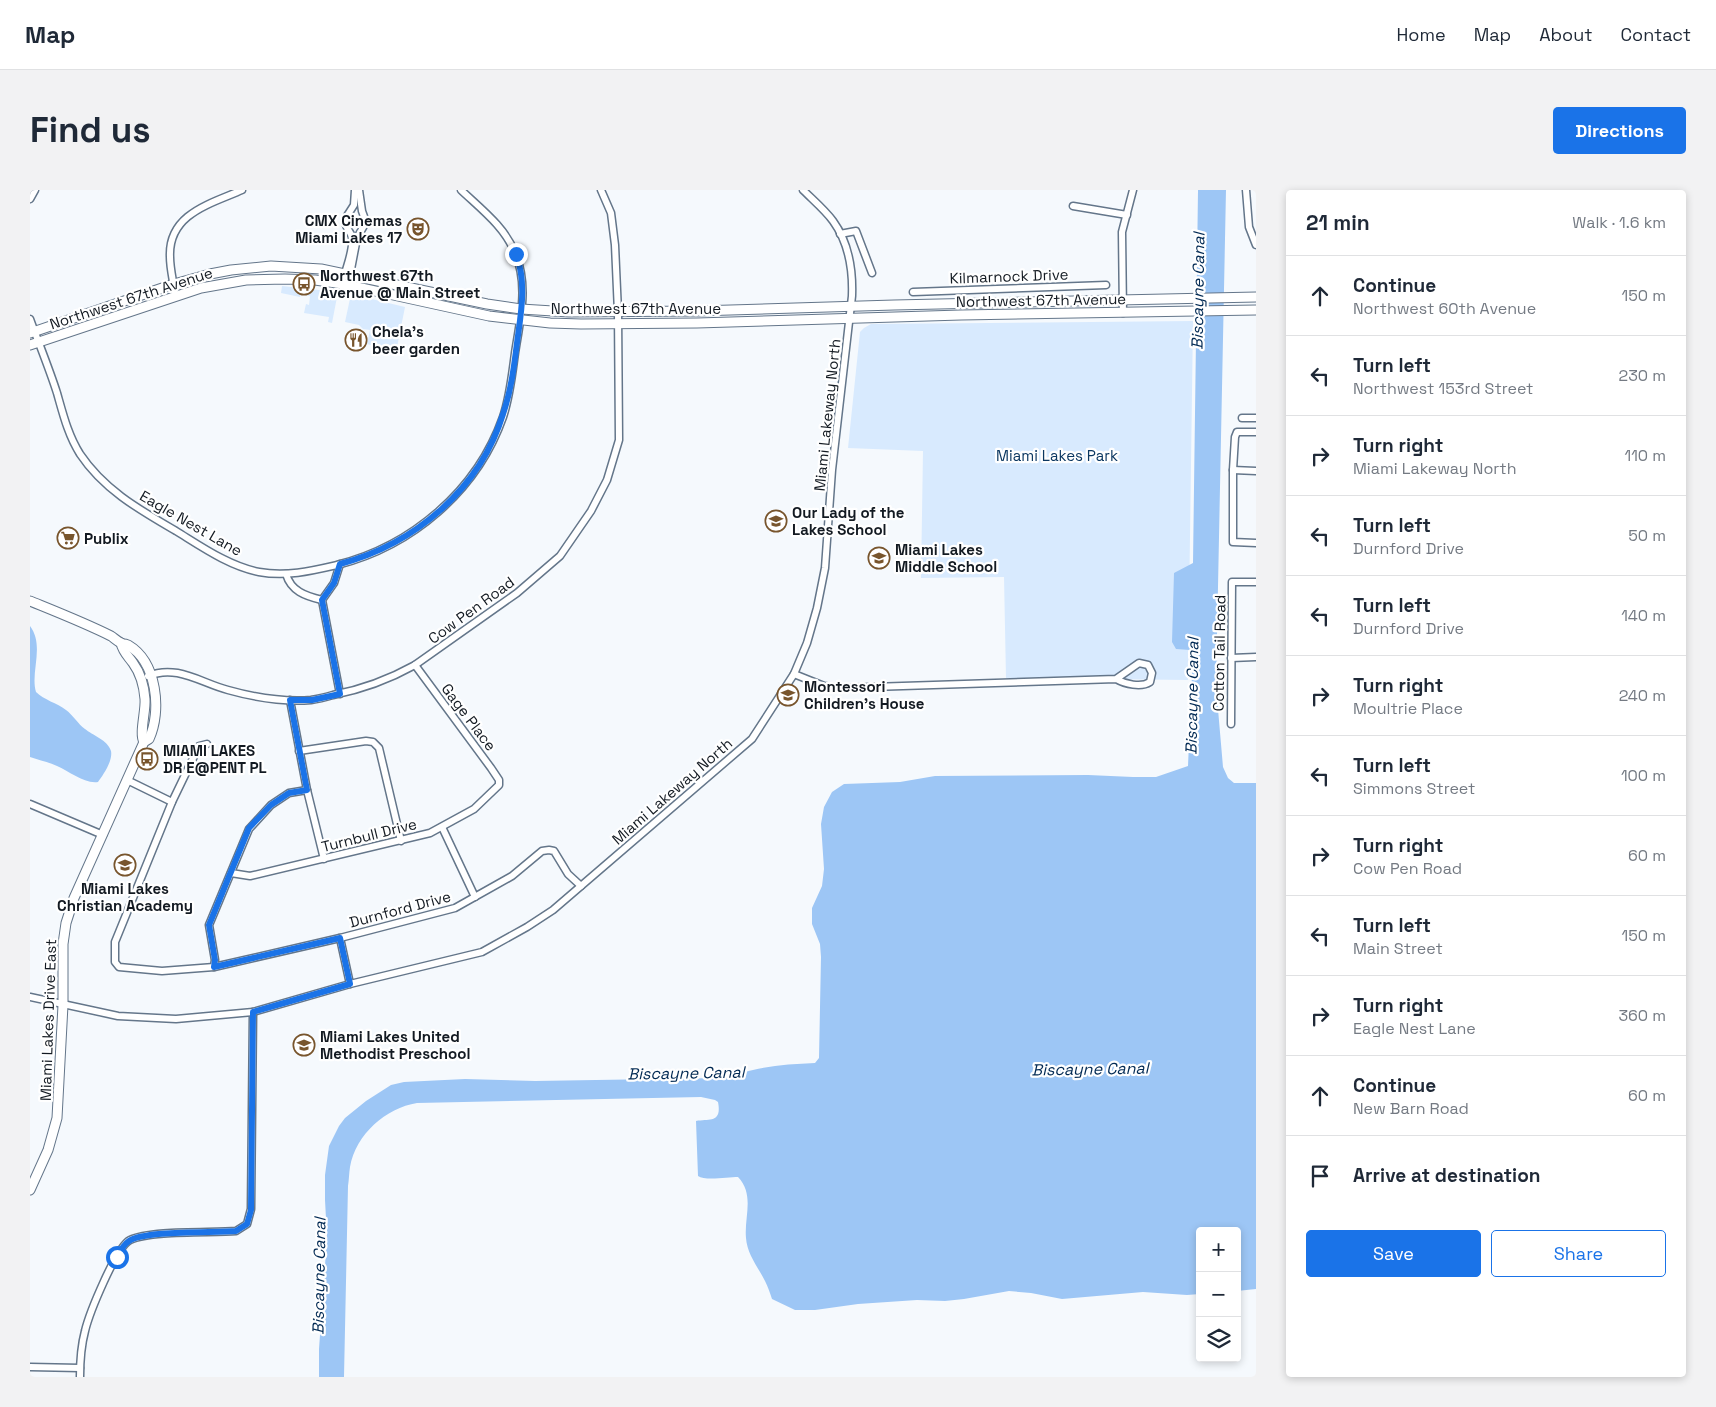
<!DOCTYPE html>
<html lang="en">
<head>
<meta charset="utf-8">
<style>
	:root { --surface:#fff; --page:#f2f2f3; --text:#1f2937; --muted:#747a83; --line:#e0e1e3; --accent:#1a73e8 }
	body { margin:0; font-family:"Space Grotesk",sans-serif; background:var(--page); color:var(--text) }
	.controls { position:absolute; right:15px; bottom:15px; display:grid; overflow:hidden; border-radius:5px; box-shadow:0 2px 8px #0003 }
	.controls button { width:45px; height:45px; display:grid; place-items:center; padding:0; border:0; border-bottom:1px solid var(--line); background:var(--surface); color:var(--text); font:25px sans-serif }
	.stop { position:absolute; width:15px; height:15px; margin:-11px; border:4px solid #1a73e8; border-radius:50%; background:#fff }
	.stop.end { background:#1a73e8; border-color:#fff; box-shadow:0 1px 5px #0008 }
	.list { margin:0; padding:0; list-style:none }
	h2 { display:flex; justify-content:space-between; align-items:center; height:65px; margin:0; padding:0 20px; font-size:21px }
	h2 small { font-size:16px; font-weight:400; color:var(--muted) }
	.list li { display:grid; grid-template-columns:32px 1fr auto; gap:15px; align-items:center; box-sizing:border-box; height:80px; padding:0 20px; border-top:1px solid var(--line) }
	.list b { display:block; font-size:19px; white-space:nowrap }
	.list p { margin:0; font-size:16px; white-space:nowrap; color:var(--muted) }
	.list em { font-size:16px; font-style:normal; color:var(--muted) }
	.actions { display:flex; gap:10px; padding:15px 20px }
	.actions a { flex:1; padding:11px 0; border:1px solid var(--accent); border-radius:5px; text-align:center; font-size:18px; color:var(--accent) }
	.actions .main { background:var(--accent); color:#fff }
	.icon { flex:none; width:28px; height:28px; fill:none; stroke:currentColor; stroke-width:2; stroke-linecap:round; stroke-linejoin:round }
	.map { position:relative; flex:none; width:1226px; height:1187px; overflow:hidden; border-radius:5px }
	header { display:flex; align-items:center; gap:30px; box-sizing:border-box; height:70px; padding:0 25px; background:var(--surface); border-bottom:1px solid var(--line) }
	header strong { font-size:24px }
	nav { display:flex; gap:28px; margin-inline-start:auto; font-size:18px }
	.intro { display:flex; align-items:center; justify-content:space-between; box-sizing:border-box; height:120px; padding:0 30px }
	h1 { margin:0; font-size:35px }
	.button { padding:12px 22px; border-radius:5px; background:var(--accent); color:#fff; font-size:18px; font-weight:700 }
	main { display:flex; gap:30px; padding:0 30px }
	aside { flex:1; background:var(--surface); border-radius:5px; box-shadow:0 2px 8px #0003 }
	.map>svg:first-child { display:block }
	.green { fill:#d8eafe }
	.water { fill:#9dc6f5 }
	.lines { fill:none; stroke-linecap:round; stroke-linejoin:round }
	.minor-casing { stroke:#64768a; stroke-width:9 }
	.major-casing { stroke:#64768a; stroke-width:11 }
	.minor { stroke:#fff; stroke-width:6 }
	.major { stroke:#fff; stroke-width:9 }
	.route { stroke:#1a73e8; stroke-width:6 }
	.labels { text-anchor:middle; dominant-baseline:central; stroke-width:4.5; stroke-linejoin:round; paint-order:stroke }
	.poi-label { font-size:15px; font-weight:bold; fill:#131a22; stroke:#fff; text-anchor:start }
	.street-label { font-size:15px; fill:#131a22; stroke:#fff }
	.park-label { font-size:15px; fill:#0b3761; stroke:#fff }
	.water-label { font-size:16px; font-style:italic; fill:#002953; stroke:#fff }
</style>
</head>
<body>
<header>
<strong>Map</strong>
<nav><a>Home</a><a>Map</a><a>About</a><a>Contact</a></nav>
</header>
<div class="intro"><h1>Find us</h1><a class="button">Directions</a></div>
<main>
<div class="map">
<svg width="1226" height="1187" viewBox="0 0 1226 1187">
	<rect width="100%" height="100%" fill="#f5f9fd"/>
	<g class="green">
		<polygon points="252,96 307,102 307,107 302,133 298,132 299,127 274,123 276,114 279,115 280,106 271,104 270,107 251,103"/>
		<polygon points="321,104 375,117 366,162 337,154 340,140 333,139 329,135 315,132"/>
		<polygon points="1163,131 1158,490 976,488 974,387 891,388 893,261 818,258 830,142 834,138 841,134"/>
	</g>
	<g class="water">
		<path d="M1168,0H1196L1186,496L1193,577L1198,588L1204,593H1226V1099L1207,1101V1041H1170V1104L1157,1105L1113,1102L1032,1109L1001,1103L979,1101L934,1109L915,1111L887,1110L828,1114L785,1120H765L742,1109C740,1103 738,1097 735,1091C728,1077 717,1064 716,1048C714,1027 725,1005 708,987C698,987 675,991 668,986L666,931C680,929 692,933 688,912L685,910L671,907L387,913C356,918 326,944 320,977C319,983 319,990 318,996L314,1187H289V1159L297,1047L295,1010V985L299,956L309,936L315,928L336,911L361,895L374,892L435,889L505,891L688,888C701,886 711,883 723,880C743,875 764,874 785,873L789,868L791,767L790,754L782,734V718L792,696L794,679L791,634L794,617L802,602L814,594L870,592L905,586L1058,585L1103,587H1126L1158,576L1163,462L1160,460L1146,459L1142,452L1144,383L1163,373Z"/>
		<path d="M0,436C15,456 0,482 6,502C14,510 27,513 36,520C43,525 48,534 55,539C62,545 78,550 81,561C83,571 73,585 68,592C54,594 39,581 27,576C18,572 9,570 0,567Z"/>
	</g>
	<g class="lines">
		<g class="minor-casing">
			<g id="minor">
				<polyline points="1216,0 1219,37 1226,55"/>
				<polyline points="0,9 5,0"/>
				<polyline points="1043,16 1097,25"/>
				<polyline points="810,44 826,41 842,83"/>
				<path d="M314,87C317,75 324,59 322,47C320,40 314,37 315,29L324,15L325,0"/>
				<polyline points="318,95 327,48 336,32 332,21 329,0"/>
				<polyline points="883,102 1076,95"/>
				<path d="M145,106C144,93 140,80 140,67C138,24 180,14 212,0"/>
				<polyline points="1093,123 1092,42 1103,0"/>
				<path d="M0,129C9,154 19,178 27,203C33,224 38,245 50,264C74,300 110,320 146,341C172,357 199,376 229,382C256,387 281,381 307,375C382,356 447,301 473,227C480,206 482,185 485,163C490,130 499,95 485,63C475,37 451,19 431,0"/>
				<polyline points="1212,228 1226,228"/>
				<polyline points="1226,242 1207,242 1205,247 1203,280 1203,352 1226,353"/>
				<polyline points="1203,280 1226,281"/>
				<polyline points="310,374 304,393 292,410 310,504"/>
				<path d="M256,384C261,401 275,406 292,410"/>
				<polyline points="1201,468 1226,467"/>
				<path d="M764,484L794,496L811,498L1086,489C1095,494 1111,498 1120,492L1122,483L1118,475L1109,473L1086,489"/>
				<path d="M118,486C147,474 171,493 198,500C223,507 255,512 281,510C288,509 296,507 303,505C334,499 358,490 385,475L487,403L530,366L561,321L577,290L589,250L588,122L585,55L581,23L571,0"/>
				<polyline points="260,510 277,600 294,669"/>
				<polyline points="1201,534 1202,392 1226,392"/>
				<polyline points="177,554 169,556 142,612 85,752 85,772 89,777 132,781 184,777 310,748 425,718 482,686 512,661 519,660 524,661 538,684 551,696"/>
				<polyline points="269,561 336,551 343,552 349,558 371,651"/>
				<polyline points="97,590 142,612"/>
				<polyline points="0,614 73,645"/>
				<polyline points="412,637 445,707"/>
				<polyline points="201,683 220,686 400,643 444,619 469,595 469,590 461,578 385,475"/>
				<polyline points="310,748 320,794"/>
				<polyline points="184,777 185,770 179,735 219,639 241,615 259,603 277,600"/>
				<path d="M0,807L88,826L146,829L223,822L320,794L452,762L497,737L523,720L722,549L764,484L777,453L787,418L795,378L802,280L822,106C823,79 819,53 803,31C795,20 783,10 773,0"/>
				<polyline points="0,1177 50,1178"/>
				<path d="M50,1187C50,1172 51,1156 55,1141C59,1124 86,1057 100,1050C120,1040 182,1043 206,1041L217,1034L221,1019L223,822"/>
			</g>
		</g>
		<g class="major-casing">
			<g id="major">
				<polyline points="0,143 144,94 180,84 201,80 241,76 291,79 457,114 491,119 539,122 667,121 864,115 1226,107"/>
				<polyline points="0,155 171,98 216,90 255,89 285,90 313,94 459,126 520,133 551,134 667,133 931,125 1226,120"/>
				<path d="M0,411C27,422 55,433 81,446C84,448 87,451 91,453C95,455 93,453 98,455C127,472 132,521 119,549L114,552L44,708L36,733L33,754V815L27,928L18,960L0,1000"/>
				<path d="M91,453C93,462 98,466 103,473C111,484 114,496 115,509C116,521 109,544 114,552"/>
			</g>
		</g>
		<use href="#minor" class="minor"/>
		<use href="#major" class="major"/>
	</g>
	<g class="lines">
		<path class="route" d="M87,1067C90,1061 93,1055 99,1051C114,1040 184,1043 206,1041L217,1034L221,1020L223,822L320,794L310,748L184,777L185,770L179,735L219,638L241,615L259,603L277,600L260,510H282L310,504L292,410L304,393L310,374C385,354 450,299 473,224C481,201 484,177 487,153C491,123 497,93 486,64"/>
	</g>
	<defs>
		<g id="theatre-ring" transform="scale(1.125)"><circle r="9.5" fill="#fff" stroke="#78552d" stroke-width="1.5"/><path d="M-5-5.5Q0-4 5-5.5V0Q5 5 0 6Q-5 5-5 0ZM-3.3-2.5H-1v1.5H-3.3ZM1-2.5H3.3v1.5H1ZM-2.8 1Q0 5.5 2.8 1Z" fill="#78552d"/></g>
		<g id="bus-ring" transform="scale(1.125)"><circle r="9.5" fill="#fff" stroke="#78552d" stroke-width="1.5"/><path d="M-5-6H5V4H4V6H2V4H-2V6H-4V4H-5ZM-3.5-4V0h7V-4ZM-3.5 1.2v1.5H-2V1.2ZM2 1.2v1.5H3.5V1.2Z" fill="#78552d"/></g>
		<g id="restaurant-ring" transform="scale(1.125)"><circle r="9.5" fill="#fff" stroke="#78552d" stroke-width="1.5"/><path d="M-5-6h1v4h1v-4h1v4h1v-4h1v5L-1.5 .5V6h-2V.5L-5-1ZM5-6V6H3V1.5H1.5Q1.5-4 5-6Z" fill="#78552d"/></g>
		<g id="school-ring" transform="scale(1.125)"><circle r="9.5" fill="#fff" stroke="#78552d" stroke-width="1.5"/><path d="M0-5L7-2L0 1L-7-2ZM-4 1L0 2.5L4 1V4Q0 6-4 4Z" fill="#78552d"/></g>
		<g id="supermarket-ring" transform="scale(1.125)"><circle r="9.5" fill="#fff" stroke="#78552d" stroke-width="1.5"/><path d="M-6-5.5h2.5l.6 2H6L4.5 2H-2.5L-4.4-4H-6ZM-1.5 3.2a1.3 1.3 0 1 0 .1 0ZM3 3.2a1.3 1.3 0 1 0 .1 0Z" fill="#78552d"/></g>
	</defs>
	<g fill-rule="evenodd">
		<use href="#theatre-ring" x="388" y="39"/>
		<use href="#bus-ring" x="274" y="94"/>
		<use href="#restaurant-ring" x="326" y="150"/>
		<use href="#school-ring" x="746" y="331"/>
		<use href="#supermarket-ring" x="38" y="348"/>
		<use href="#school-ring" x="849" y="368"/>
		<use href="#school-ring" x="758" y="505"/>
		<use href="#bus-ring" x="117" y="569"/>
		<use href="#school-ring" x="95" y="675"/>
		<use href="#school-ring" x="274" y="855"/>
	</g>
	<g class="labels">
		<g class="poi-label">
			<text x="372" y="30" text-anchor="end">CMX Cinemas<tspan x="372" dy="17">Miami Lakes 17</tspan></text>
			<text x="290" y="85">Northwest 67th<tspan x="290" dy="17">Avenue @ Main Street</tspan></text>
			<text x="342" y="141">Chela's<tspan x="342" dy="17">beer garden</tspan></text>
			<text x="762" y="322">Our Lady of the<tspan x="762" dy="17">Lakes School</tspan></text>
			<text x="54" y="348">Publix</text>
			<text x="865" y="359">Miami Lakes<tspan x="865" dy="17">Middle School</tspan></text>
			<text x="774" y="496">Montessori<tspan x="774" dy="17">Children's House</tspan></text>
			<text x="133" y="560">MIAMI LAKES<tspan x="133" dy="17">DR E@PENT PL</tspan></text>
			<text x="95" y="698" text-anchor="middle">Miami Lakes<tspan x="95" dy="17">Christian Academy</tspan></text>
			<text x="290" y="846">Miami Lakes United<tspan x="290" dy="17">Methodist Preschool</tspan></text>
		</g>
		<g class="street-label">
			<text transform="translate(979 86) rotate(-2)">Kilmarnock Drive</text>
			<text transform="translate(101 108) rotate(-18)">Northwest 67th Avenue</text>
			<text transform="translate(1011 110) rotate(-1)">Northwest 67th Avenue</text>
			<text x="606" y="118">Northwest 67th Avenue</text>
			<text transform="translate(797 225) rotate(-84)">Miami Lakeway North</text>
			<text transform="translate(161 333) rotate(30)">Eagle Nest Lane</text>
			<text transform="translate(441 420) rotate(-36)">Cow Pen Road</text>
			<text transform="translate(1189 463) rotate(-89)">Cotton Tail Road</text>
			<text transform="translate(439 527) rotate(53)">Gage Place</text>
			<text transform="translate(642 601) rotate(-41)">Miami Lakeway North</text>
			<text transform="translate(339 645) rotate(-14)">Turnbull Drive</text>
			<text transform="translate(370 719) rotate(-15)">Durnford Drive</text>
			<text transform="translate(18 830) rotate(-88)">Miami Lakes Drive East</text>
		</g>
		<g class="park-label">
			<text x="1027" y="265">Miami Lakes Park</text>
		</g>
		<g class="water-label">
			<text transform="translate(1168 101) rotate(-89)">Biscayne Canal</text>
			<text transform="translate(1162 506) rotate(-89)">Biscayne Canal</text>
			<text transform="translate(1060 879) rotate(-1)">Biscayne Canal</text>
			<text transform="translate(656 883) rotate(-1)">Biscayne Canal</text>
			<text transform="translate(289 1086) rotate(-89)">Biscayne Canal</text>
		</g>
	</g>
</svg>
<div class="controls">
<button>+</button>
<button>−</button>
<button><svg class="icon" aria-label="layers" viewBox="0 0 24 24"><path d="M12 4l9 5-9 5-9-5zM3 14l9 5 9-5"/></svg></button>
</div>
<div class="stop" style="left:87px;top:1067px"></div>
<div class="stop end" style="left:486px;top:64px"></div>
</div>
<aside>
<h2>21 min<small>Walk · 1.6 km</small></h2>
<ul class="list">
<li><svg class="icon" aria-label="ahead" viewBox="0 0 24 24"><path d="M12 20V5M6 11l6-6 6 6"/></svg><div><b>Continue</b><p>Northwest 60th Avenue</p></div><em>150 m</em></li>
<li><svg class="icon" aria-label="left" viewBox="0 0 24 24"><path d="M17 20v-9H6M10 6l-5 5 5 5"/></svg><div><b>Turn left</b><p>Northwest 153rd Street</p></div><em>230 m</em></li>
<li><svg class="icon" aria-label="right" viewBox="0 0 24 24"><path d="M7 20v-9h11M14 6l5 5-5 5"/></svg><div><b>Turn right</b><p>Miami Lakeway North</p></div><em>110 m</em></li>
<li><svg class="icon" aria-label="left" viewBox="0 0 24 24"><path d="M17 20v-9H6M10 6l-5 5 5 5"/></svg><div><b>Turn left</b><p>Durnford Drive</p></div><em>50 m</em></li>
<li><svg class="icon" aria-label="left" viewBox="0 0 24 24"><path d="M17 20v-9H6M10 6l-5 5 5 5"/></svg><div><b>Turn left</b><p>Durnford Drive</p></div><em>140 m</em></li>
<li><svg class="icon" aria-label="right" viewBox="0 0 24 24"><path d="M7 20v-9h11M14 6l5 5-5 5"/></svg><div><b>Turn right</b><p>Moultrie Place</p></div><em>240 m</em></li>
<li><svg class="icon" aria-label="left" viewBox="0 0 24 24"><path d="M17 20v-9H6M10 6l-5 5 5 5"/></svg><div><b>Turn left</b><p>Simmons Street</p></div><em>100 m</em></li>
<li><svg class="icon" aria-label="right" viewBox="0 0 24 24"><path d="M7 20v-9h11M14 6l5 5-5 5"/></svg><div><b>Turn right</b><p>Cow Pen Road</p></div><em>60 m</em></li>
<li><svg class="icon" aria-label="left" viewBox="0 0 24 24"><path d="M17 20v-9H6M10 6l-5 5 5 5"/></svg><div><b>Turn left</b><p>Main Street</p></div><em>150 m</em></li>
<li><svg class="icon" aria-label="right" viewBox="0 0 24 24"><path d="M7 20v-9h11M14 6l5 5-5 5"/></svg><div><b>Turn right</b><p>Eagle Nest Lane</p></div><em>360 m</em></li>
<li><svg class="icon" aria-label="ahead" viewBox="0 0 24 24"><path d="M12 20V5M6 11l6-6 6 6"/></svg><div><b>Continue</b><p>New Barn Road</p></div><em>60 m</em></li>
<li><svg class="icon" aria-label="arrive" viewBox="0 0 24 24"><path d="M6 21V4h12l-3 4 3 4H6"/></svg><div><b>Arrive at destination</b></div></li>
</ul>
<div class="actions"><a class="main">Save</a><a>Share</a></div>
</aside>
</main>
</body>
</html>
